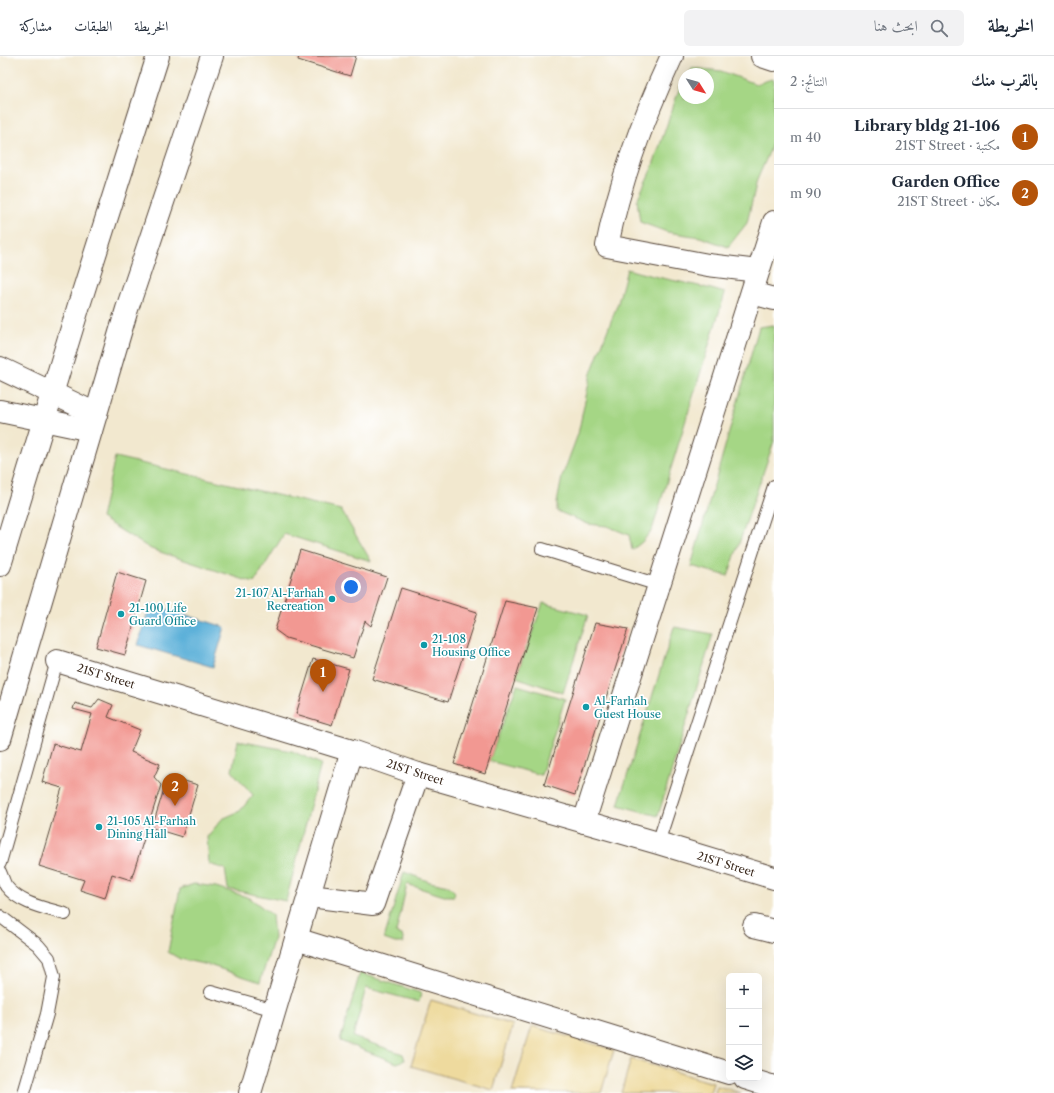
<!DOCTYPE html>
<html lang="ar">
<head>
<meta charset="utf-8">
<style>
	:root { --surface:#fff; --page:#f2f2f3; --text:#1f2937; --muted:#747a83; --line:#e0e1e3; --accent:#b45309 }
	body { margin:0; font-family:"Libre Caslon Text",Amiri,serif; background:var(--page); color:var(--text); direction:rtl }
	.controls { position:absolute; right:12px; bottom:12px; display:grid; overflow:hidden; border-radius:6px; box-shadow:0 4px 16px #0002 }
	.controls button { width:36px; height:36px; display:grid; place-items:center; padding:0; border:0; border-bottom:1px solid var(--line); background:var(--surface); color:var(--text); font:20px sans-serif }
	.compass { position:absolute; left:678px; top:12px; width:36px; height:36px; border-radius:50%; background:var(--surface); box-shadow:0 4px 16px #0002; rotate:127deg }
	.you { position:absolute; left:351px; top:531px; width:14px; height:14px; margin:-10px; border:3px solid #fff; border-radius:50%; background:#1a73e8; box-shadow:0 0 0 6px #1a73e833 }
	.badge { display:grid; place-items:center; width:26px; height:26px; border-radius:50%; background:var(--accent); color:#fff; font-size:13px; font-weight:700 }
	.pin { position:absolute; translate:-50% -33px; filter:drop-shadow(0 1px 2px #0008) }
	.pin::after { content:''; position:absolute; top:21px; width:14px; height:12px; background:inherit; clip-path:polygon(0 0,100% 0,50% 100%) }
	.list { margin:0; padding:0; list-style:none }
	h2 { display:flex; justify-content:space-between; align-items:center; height:52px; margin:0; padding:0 16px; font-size:17px }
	h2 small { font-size:13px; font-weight:400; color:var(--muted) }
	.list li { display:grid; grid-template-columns:26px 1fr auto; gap:12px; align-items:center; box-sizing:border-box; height:56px; padding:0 16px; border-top:1px solid var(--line) }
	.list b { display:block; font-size:15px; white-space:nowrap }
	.list p { margin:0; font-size:13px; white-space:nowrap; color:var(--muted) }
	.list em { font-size:13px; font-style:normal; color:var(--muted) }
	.icon { flex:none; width:22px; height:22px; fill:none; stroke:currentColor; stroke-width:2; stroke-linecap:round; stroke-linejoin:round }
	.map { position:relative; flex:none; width:774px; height:1037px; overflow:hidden; direction:ltr }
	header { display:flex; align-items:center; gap:24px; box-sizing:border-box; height:56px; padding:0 20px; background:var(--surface); border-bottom:1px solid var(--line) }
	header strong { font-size:19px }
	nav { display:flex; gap:22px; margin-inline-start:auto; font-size:14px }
	.search { width:280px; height:36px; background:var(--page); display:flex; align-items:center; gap:10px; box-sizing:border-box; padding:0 14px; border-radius:6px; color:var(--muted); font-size:15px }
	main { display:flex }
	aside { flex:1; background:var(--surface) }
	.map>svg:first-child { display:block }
	.green { fill:#a5d685; stroke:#708052 }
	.sand { fill:#eeda9e; stroke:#94825e }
	.water { fill:#5db1d9; stroke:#4c6e7c }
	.building { fill:#f29892 }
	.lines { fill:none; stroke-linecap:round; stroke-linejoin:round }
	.lane-casing { stroke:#564639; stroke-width:14 }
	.street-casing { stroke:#564639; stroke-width:24 }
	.secondary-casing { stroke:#564639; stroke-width:24 }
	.lane { stroke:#fff; stroke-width:12 }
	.street { stroke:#fff; stroke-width:22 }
	.secondary { stroke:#fff; stroke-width:22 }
	.culture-dot { fill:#0f9aa8; stroke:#fff; stroke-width:1.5 }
	.labels { text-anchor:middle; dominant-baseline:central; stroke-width:3.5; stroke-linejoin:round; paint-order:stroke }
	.culture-label { font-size:11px; fill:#0d838f; stroke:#fff; text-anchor:start }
	.street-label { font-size:11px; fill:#3b2a1e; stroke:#fff }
</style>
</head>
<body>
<header>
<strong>الخريطة</strong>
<div class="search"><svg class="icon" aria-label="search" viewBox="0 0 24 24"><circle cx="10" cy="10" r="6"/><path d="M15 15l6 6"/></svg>ابحث هنا</div>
<nav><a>الخريطة</a><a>الطبقات</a><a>مشاركة</a></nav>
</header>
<main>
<aside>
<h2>بالقرب منك<small>النتائج: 2</small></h2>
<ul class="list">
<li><span class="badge">1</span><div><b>21-106 Library bldg</b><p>مكتبة · 21ST Street</p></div><em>40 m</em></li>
<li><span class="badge">2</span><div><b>Garden Office</b><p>مكان · 21ST Street</p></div><em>90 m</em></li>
</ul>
</aside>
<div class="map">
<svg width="774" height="1037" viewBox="0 0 774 1037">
	<rect width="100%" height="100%" fill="#fff"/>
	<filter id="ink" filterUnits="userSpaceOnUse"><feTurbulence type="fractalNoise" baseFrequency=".025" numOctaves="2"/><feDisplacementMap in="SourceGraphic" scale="8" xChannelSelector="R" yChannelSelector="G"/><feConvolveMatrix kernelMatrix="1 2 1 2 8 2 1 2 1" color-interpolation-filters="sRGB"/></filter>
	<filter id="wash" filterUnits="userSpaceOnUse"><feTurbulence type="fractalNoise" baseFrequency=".012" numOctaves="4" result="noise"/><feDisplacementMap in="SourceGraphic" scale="16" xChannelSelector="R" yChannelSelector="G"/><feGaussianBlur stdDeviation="0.9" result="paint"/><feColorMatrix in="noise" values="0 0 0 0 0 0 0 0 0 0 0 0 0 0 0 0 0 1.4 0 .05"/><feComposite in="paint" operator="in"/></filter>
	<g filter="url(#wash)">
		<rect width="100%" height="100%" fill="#f2e8cf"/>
		<g class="green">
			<polygon points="693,12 721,15 756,28 772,23 774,24 774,79 770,94 757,124 747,167 728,191 700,181 667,176 640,166 637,144 652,112 682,25 684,22 684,42 708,42 708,18 688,18"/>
			<path d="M627,213C659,223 693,227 725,237L652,474L642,486L632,494L629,479L607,470L588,468L557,455V447L562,421L578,378L591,317L618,247Z"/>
			<polygon points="774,269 774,385 728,520 691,510 759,271"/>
			<polygon points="115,401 341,454 371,505 284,478 254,527 151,493 101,462"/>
			<polygon points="543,547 588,559 563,637 516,621"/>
			<polygon points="674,571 713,578 658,760 618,749"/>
			<polygon points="517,629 565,643 541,719 489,705"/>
			<polygon points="238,685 292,695 321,708 286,845 228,833 225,813 209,808 207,781 222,763 240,755 253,739 232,715"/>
			<polygon points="404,816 430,826 449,830 455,836 454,840 444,840 407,828 396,877 402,879 404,887 395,887 384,883"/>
			<polygon points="194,828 216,831 250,842 272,859 274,882 260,926 209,909 180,903 168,896 180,833"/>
			<polygon points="360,917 421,937 419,946 366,932 353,981 403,998 405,1004 397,1007 340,985"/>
		</g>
		<g class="sand">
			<polygon points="431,944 513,969 493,1034 411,1010"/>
			<polygon points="532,970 614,994 601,1037 512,1036"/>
			<polygon points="631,1003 713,1027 710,1037 621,1037"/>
			<polygon points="717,1030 741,1037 715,1037"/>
		</g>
		<polygon class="water" points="150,548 225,571 213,611 138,589"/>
		<g id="blocks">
			<g class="building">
				<polygon points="299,0 356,0 350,20 298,4"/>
				<polygon points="300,494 387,521 371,570 365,565 353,602 286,582 275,574"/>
				<polygon points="117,516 146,525 125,599 96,591"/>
				<polygon points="401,532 477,556 448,646 372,623"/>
				<polygon points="505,545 538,552 485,718 454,708"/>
				<polygon points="595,567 628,573 575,739 544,729"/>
				<polygon points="313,603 349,613 332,669 296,658"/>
				<polygon points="99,643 113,649 108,661 140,674 131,696 160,708 154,721 161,729 131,824 112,818 105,842 80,834 84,824 39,810 62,732 42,726 53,688 81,696 92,658 73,653 75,647 92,652"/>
				<polygon points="168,720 198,729 182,781 152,772"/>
			</g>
		</g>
	</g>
	<g filter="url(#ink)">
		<use href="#blocks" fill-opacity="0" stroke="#564639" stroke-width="1"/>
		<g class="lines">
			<g class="lane-casing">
				<g id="lane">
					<polyline points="542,493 659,529"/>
					<polyline points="658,787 774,430"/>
					<polyline points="0,807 57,605"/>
					<path d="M0,816C2,820 4,827 6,830C20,848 45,852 65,858"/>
					<polyline points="0,860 38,889 49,902 54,921 47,958 24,1037"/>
					<polyline points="211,936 275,954"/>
				</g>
			</g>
			<g class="street-casing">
				<g id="street">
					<path d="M672,0C644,60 620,124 607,190L708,209L758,215"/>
					<polyline points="762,0 774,4"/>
					<polyline points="752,237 774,243"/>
					<polyline points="0,312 96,358"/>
					<polyline points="0,355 91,374"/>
					<polyline points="57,605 352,695 418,718 658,787 774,822"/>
					<polyline points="584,766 774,166"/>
					<polyline points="310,840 373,848 418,718"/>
					<polyline points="754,870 774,875"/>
					<polyline points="296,883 729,1017"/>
					<polyline points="745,1022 774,1031"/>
					<polyline points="250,1037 352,695"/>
				</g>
			</g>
			<g class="secondary-casing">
				<g id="secondary">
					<polyline points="0,509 79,249 158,0"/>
					<polyline points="0,683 127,253 212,0"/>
				</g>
			</g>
			<use href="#lane" class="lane"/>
			<use href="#street" class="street"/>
			<use href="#secondary" class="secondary"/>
		</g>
	</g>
	<g class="culture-dot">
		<circle cx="332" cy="543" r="4"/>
		<circle cx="121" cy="558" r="4"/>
		<circle cx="424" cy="589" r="4"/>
		<circle cx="586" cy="651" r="4"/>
		<circle cx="99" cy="771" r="4"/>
	</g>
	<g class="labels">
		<g class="culture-label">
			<text x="324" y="537" text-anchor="end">21-107 Al-Farhah<tspan x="324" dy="13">Recreation</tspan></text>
			<text x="129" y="552">21-100 Life<tspan x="129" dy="13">Guard Office</tspan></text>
			<text x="432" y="583">21-108<tspan x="432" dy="13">Housing Office</tspan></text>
			<text x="594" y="645">Al-Farhah<tspan x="594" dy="13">Guest House</tspan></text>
			<text x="107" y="765">21-105 Al-Farhah<tspan x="107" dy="13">Dining Hall</tspan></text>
		</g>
		<g class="street-label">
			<text transform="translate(106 620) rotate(17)">21ST Street</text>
			<text transform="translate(415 716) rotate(18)">21ST Street</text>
			<text transform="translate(726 808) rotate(17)">21ST Street</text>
		</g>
	</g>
</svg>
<div class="controls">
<button>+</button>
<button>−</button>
<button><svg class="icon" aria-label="layers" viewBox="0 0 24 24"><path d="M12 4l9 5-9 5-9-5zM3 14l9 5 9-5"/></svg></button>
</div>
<svg class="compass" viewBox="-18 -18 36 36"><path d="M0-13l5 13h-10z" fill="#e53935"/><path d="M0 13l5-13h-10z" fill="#747a83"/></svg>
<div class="you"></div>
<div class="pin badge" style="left:323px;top:636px">1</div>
<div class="pin badge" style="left:175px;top:750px">2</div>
</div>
</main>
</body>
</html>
